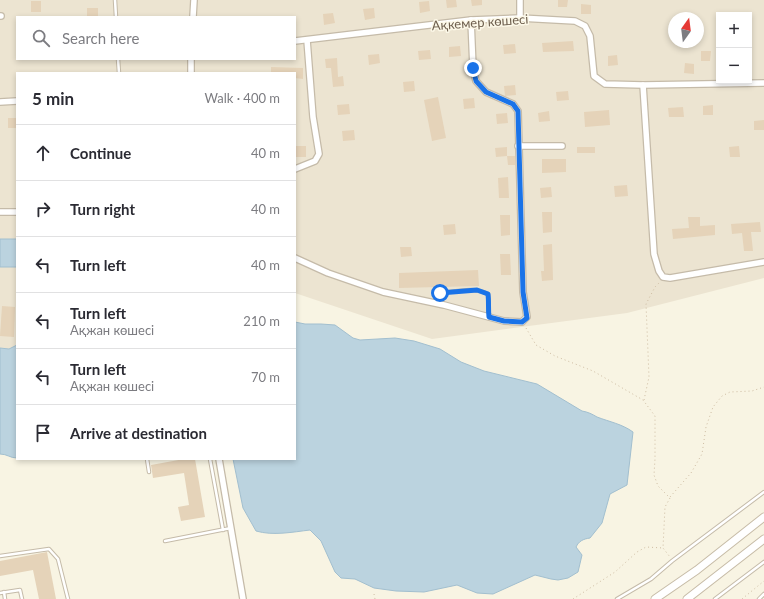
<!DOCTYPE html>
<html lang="en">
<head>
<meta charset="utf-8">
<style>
	:root { --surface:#fff; --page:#f7f7f7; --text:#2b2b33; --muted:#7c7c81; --line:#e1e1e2 }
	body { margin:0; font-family:Lato,sans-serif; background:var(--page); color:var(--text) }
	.controls { position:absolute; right:12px; top:12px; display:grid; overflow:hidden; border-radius:0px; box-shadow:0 2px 6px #0003 }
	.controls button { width:36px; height:36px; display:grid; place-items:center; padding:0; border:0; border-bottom:1px solid var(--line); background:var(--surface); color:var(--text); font:20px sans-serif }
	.compass { position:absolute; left:668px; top:12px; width:36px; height:36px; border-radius:50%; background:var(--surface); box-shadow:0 2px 6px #0003; rotate:14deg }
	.stop { position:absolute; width:12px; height:12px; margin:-9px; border:3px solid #1a73e8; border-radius:50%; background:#fff }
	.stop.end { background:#1a73e8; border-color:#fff; box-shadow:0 1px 4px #0008 }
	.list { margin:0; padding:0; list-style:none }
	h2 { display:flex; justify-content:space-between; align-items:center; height:52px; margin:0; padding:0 16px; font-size:17px }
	h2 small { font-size:13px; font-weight:400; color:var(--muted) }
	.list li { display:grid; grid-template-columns:26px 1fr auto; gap:12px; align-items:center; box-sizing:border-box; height:56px; padding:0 16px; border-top:1px solid var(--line) }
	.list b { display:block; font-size:15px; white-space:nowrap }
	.list p { margin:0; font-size:13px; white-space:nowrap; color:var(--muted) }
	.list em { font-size:13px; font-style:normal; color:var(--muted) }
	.icon { flex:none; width:22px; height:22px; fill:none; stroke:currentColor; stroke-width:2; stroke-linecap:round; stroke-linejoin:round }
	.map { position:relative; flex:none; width:764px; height:599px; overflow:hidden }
	.search { position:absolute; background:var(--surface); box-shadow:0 2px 6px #0003; left:16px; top:16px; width:280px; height:44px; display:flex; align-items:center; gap:10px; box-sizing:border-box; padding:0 14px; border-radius:0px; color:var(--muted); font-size:15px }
	.panel { position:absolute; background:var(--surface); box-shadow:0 2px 6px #0003; left:16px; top:72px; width:280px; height:388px; border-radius:0px }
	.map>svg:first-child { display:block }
	.residential { fill:#ece4d1; fill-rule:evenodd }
	.water { fill:#bbd3df; stroke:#a2bfcf }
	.building { fill:#e5d3b9 }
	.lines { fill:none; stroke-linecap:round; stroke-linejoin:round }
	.service-casing { stroke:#c5bba9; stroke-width:4.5 }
	.minor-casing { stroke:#c5bba9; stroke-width:8 }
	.secondary-casing { stroke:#c7bca7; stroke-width:9 }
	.path { stroke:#cebca2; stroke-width:1; stroke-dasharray:1 3; stroke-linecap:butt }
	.service { stroke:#fff; stroke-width:2.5 }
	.minor { stroke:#fff; stroke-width:5.5 }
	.secondary { stroke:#fff; stroke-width:7 }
	.route { stroke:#1a73e8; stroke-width:5 }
	.labels { text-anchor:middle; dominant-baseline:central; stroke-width:3; stroke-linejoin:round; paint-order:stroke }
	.street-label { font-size:13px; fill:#6d5e4d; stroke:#fcf8e8 }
</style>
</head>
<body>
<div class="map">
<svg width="764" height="599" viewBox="0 0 764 599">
	<rect width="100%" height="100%" fill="#f8f4e3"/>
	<path class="residential" d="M0,0H764V278L627,313L432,339L295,293V73H17V356L0,357ZM719,15H749V81H719ZM17,17H295V59H17ZM674,18H698V42H674Z"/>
	<g class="water">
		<rect x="0" y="239" width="17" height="28"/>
		<path d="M295,322L305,324H321L335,325L353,338L360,340L395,338L414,341L440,349L461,362L484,371L537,384L582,411C588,412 592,414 597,417C610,422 622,424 633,432L627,485L610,494L602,523L590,538C583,539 579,541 576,547L582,555L578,572L568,578L558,580L551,579L535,575L493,594L477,593L457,585L424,592L396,591L374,588L355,579L341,578L335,572L321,541L310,530C293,532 273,536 256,531L243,508L233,459H295Z"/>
		<path d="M17,345V458C10,458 7,454 0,454V348L9,349Z"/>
	</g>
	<g class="building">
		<polygon points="446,0 456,0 457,7 447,8"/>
		<polygon points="471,0 482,0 482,5 472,6"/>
		<polygon points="558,0 568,0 567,7 558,7"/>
		<rect x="31" y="1" width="10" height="11"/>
		<polygon points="429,1 430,11 420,13 419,2"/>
		<polygon points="581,4 591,5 591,14 581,14"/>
		<rect x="87" y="8" width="11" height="9"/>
		<polygon points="374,8 375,18 365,20 363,9"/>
		<polygon points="333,13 335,23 324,25 323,14"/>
		<polygon points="573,41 574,51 543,52 542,43"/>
		<polygon points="515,44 516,53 504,54 503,45"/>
		<polygon points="460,46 461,56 449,57 449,47"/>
		<polygon points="430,50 431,59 419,60 418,51"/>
		<polygon points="701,51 711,51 710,61 701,61"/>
		<polygon points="379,54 380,63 369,65 368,55"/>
		<polygon points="617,55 618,65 608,66 608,56"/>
		<polygon points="337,58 338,77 343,76 344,86 333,87 331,68 326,68 325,59"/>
		<polygon points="685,63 694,64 694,74 684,73"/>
		<polygon points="271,67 303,68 303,79 295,78 295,73 271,73"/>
		<polygon points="414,81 415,91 404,92 403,82"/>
		<polygon points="515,85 516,95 505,96 504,86"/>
		<polygon points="568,91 569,100 557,101 556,92"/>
		<polygon points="438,97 446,138 432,141 424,100"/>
		<polygon points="474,98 475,108 464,109 463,99"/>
		<polygon points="349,104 350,114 338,115 337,105"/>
		<polygon points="713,105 713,115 703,115 703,106"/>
		<polygon points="683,107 684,117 669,117 668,108"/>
		<polygon points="609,110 610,125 585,127 584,112"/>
		<polygon points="549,111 550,121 539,122 538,113"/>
		<polygon points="507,113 508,123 497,124 496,114"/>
		<rect x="8" y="118" width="9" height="10"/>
		<polygon points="764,120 764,130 754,130 754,121"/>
		<polygon points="354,130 355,140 343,141 342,131"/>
		<rect x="295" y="146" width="11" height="11"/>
		<polygon points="739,146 740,157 730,157 729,147"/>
		<polygon points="507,147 507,156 496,157 495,148"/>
		<rect x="577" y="147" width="18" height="6"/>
		<polygon points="507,156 515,156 515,165 508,165"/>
		<polygon points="542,159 566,159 566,172 542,173"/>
		<polygon points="508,177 509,198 499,198 498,178"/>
		<polygon points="627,185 628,196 615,197 614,186"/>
		<polygon points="551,187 552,197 541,198 540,188"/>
		<polygon points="542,212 552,212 552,232 543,233"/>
		<polygon points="500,215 510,215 510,235 501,236"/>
		<polygon points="688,217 700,217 700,226 715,225 715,235 673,239 672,229 689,228"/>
		<polygon points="760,222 761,232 751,232 753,251 744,251 742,233 732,234 731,224"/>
		<polygon points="455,224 456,234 444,235 443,225"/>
		<polygon points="552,244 553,280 542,281 541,271 544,271 543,245"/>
		<polygon points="400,247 411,247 412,256 401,257"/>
		<polygon points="500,254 510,254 511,275 501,275"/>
		<polygon points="478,270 479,286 399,288 399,273"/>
		<polygon points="2,306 15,307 14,337 0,336"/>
		<polygon points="184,459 195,459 205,517 181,521 178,507 189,505 184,473 153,478 151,465"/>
		<polygon points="47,552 56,599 39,599 33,570 0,576 0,561"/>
	</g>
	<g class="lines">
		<g class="service-casing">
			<g id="service">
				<polyline points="115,0 116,17"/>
				<polyline points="118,59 119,73"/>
				<path d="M440,293C455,292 474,286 488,294C489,302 488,309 489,317"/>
				<polyline points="147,459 149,472"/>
				<polyline points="210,459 223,530"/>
				<polyline points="165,541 231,528"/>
				<polyline points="0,556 49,549 58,559 68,599"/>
				<polyline points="4,592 5,599"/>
				<polyline points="0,593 20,590 22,599"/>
				<polyline points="617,599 651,579 672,561 764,492"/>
				<polyline points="715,599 764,562"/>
				<polyline points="759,599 764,594"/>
			</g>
		</g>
		<g class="minor-casing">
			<g id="minor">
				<polyline points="0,16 1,16"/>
				<polyline points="193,17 194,0"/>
				<polyline points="520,18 520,0"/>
				<polyline points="295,41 471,20 520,18 575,21 585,26 590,36 594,76 605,84 643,85 764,83"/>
				<polyline points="191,73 191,59"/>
				<polyline points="643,85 654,254 659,271 663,277 670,278 764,262"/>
				<polyline points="0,102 17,101"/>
				<polyline points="518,146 562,146"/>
				<polyline points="295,169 315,161 319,154 313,117 307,40"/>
				<polyline points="0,212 17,212"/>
				<polyline points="295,258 328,273 383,292 444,305 504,321 522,322 527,317 523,292 518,111 513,104 486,92 476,81 473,68 471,20"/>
				<polyline points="219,459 243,599"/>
			</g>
		</g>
		<g class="secondary-casing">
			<g id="secondary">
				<polyline points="655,599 697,570 764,517"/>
				<polyline points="687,599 764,539"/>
			</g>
		</g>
		<g class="path">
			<polyline points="526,328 536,345 555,356 593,371 643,400 655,416 655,459 654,475 658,486 670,498 665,507 663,548 670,557"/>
			<polyline points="644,400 649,377 646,304 655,287 660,282"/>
			<polyline points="670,497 691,473 702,454 706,427 713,407 722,396 730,392 752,391 764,387"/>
			<polyline points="374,594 375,599"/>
			<polyline points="573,599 615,572 637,552 646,547 663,548"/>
			<polyline points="742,599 764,581"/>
		</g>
		<use href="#service" class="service"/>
		<use href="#minor" class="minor"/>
		<use href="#secondary" class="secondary"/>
	</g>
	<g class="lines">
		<path class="route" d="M440,293L477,290L488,294C489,302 488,309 489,317L504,321L522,322L527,318L523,292L518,111L513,104L486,92L476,81L473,68"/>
	</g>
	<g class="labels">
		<g class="street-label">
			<text transform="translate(480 22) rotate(-4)">Ақкемер көшесі</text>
		</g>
	</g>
</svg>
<div class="controls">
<button>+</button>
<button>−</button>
</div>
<svg class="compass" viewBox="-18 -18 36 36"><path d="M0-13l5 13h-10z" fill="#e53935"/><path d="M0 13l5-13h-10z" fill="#7c7c81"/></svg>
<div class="stop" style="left:440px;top:293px"></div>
<div class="stop end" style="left:473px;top:68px"></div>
<div class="search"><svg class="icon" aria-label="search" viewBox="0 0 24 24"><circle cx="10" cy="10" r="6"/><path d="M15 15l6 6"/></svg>Search here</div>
<section class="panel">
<h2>5 min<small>Walk · 400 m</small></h2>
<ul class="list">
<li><svg class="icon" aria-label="ahead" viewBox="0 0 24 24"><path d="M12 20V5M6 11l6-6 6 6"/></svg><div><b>Continue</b></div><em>40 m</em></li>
<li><svg class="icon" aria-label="right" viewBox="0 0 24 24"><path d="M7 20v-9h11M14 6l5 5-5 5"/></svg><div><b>Turn right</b></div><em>40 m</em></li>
<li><svg class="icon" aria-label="left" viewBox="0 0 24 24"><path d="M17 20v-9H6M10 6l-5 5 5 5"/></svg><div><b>Turn left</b></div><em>40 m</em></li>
<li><svg class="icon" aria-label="left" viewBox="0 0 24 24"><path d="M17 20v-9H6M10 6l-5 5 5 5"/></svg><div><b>Turn left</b><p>Ақжан көшесі</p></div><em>210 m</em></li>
<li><svg class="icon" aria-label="left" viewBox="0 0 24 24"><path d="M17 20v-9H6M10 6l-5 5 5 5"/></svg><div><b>Turn left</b><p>Ақжан көшесі</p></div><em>70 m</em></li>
<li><svg class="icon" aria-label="arrive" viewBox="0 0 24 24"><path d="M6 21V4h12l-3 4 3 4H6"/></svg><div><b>Arrive at destination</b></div></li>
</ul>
</section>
</div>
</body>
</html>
